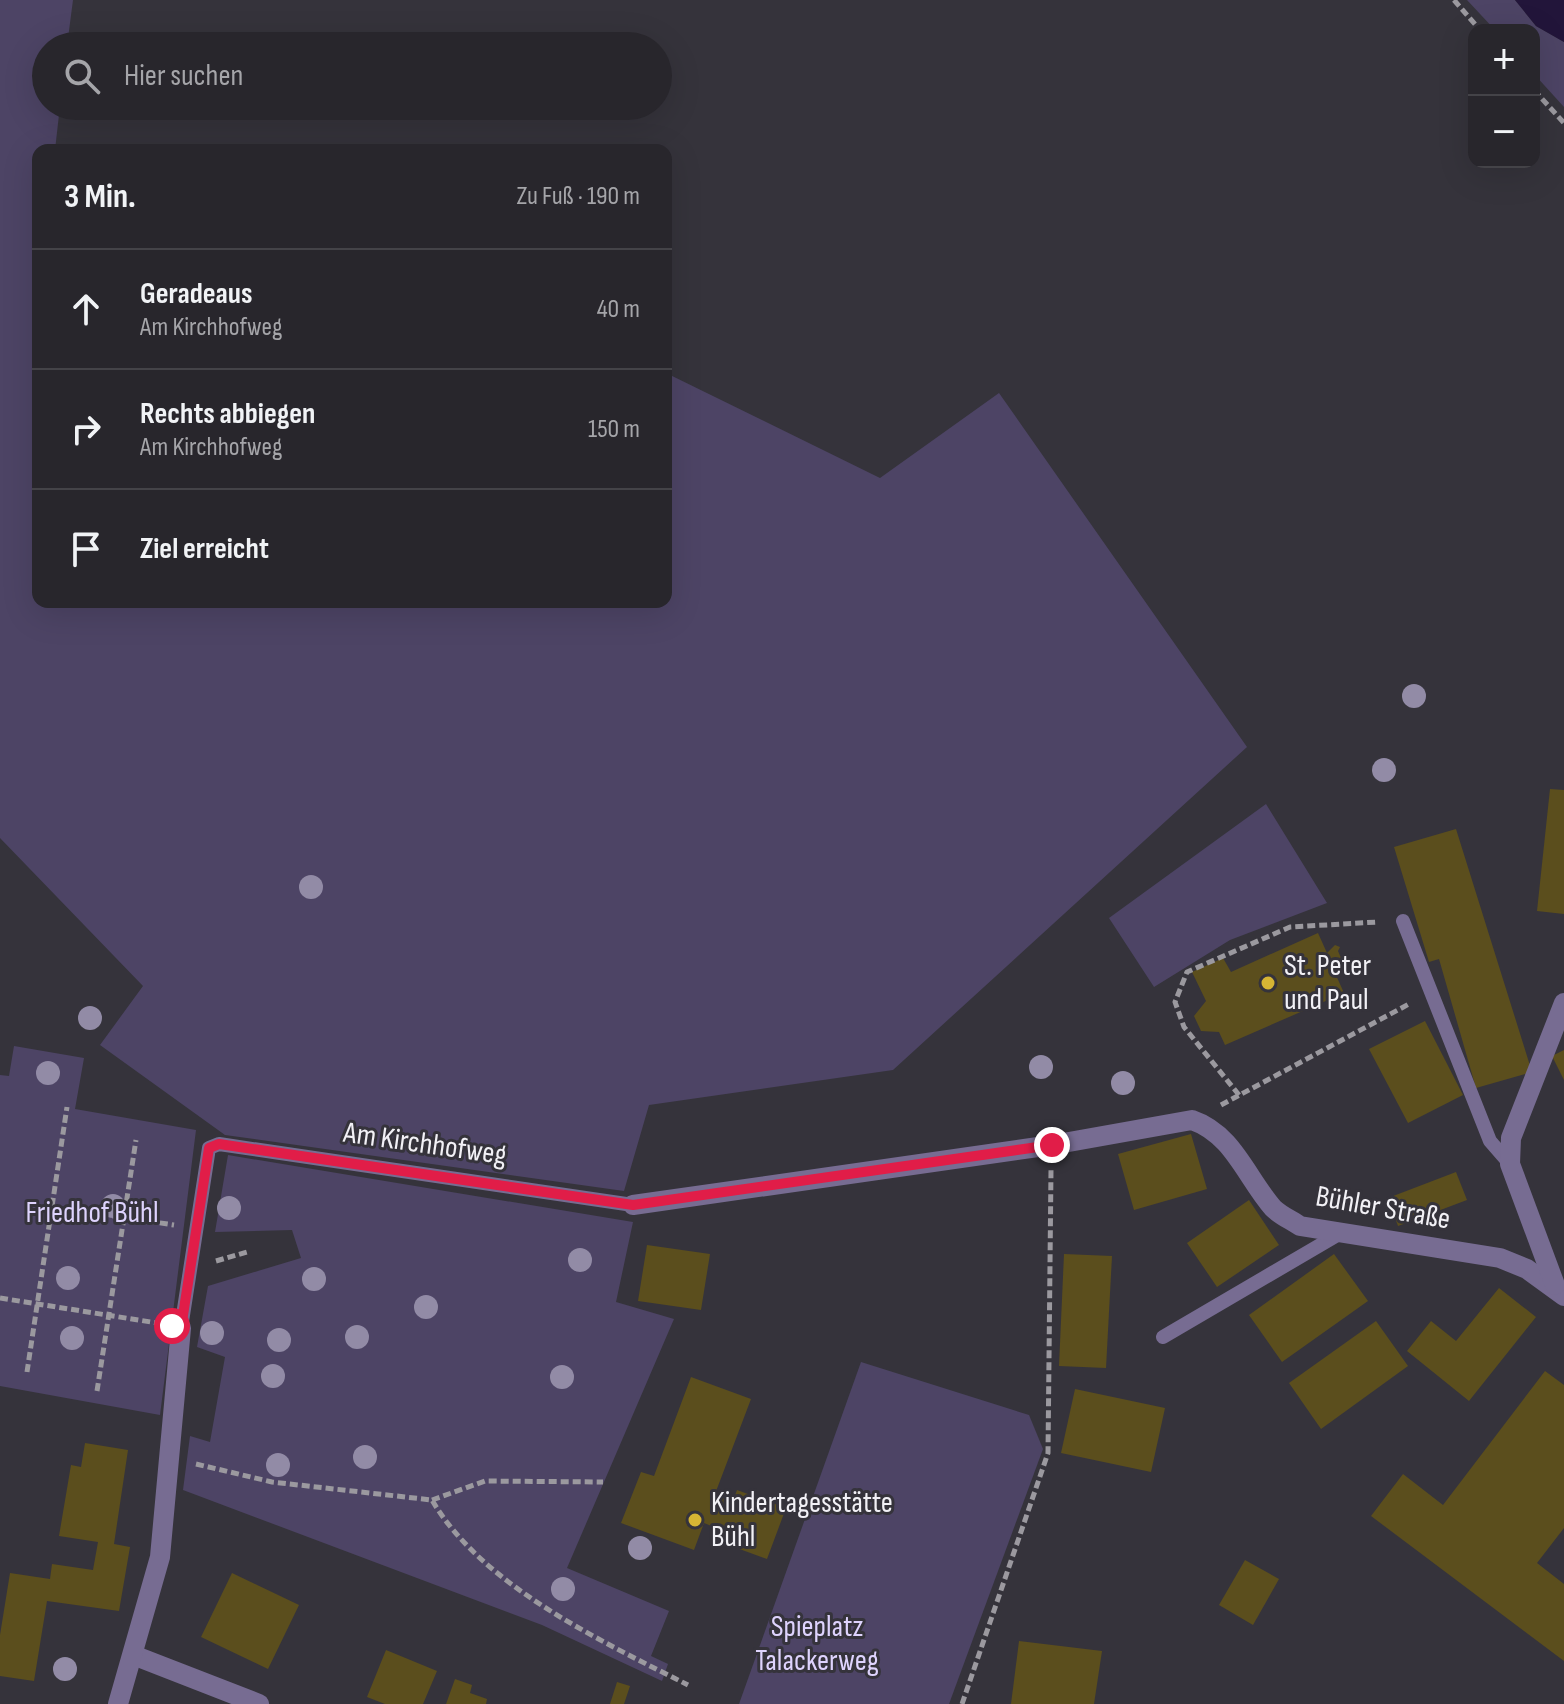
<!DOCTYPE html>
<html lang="de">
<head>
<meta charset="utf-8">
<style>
	:root { --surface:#28262c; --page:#302e34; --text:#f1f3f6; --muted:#a5a5a9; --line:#444348 }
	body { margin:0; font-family:"Sofia Sans Condensed",sans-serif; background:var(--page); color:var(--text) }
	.controls { position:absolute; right:24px; top:24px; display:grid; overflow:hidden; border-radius:16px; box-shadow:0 8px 32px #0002 }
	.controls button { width:72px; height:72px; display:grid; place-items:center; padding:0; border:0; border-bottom:2px solid var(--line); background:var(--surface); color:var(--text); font:40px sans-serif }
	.stop { position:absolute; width:24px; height:24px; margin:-18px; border:6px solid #e11d48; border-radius:50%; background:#fff }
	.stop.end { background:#e11d48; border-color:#fff; box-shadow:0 2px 8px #0008 }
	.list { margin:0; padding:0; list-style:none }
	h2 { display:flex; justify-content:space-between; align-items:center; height:104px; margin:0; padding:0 32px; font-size:34px }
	h2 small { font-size:26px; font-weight:400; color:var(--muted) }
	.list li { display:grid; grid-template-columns:52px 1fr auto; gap:24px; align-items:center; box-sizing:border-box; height:120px; padding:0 32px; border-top:2px solid var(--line) }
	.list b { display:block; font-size:30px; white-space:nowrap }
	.list p { margin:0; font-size:26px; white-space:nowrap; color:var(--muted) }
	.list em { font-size:26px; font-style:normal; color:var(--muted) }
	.icon { flex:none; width:44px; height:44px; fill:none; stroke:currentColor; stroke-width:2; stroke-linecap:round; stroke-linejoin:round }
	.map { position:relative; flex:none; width:1564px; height:1704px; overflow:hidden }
	.search { position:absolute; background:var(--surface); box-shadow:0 8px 32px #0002; left:32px; top:32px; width:640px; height:88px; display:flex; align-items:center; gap:20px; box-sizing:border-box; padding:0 28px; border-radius:44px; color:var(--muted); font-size:30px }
	.panel { position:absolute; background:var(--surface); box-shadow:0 8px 32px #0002; left:32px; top:144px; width:640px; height:464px; border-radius:16px }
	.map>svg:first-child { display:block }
	.green { fill:#4d4465 }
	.water { fill:#22153a }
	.building { fill:#5b4e1d }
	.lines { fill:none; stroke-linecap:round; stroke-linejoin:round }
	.path { stroke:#9b999f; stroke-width:5; stroke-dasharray:8 4; stroke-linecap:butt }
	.lane { stroke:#776c92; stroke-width:14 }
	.street { stroke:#776c92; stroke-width:20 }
	.tree { fill:#928ba6 }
	.route { stroke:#e11d48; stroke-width:10 }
	.poi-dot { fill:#d6b534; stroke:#35333b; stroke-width:3 }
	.labels { text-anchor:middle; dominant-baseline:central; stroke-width:6; stroke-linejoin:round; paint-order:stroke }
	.poi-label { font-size:30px; fill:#f2f1f6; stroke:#35333b; text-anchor:start }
	.street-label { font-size:30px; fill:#f2f1f6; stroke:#35333b }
	.park-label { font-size:30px; fill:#ded3fd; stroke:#35333b }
</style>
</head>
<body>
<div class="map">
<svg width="1564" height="1704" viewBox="0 0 1564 1704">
	<rect width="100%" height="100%" fill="#35333b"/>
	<g class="green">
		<polygon points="0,0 73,0 67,46 46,46 46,106 60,106 55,150 38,150 38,602 666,602 666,373 880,478 999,393 1247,747 893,1070 649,1105 624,1191 225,1135 100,1045 143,986 0,838"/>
		<polygon points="1467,0 1515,0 1536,26 1564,42 1564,107 1534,74 1534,30 1495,30"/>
		<polygon points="1266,804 1327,903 1230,940 1154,987 1109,918"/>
		<polygon points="14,1046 84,1058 75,1109 196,1130 160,1415 0,1386 0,1075 9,1076"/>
		<polygon points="228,1155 633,1222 616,1302 674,1319 567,1568 669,1611 651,1656 668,1664 662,1681 542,1625 183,1490 190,1436 210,1442 225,1357 197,1347 208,1286 301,1258 292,1230 215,1232"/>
		<polygon points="861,1362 1029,1415 1043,1449 949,1704 739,1704"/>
	</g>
	<polygon class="water" points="1515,0 1564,0 1564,42 1536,26"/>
	<g class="building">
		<polygon points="1550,789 1564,790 1564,914 1537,911"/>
		<polygon points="1456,829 1532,1072 1476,1088 1439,959 1429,962 1394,847"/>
		<polygon points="1318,933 1327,953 1335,945 1340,947 1338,951 1344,965 1348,965 1347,970 1335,973 1344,993 1225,1045 1219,1032 1201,1031 1194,1016 1206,1001 1192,972 1223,958 1231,972"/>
		<polygon points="1425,1021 1463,1095 1408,1123 1369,1049"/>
		<polygon points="1564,1050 1564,1080 1552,1056"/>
		<polygon points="1191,1134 1207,1189 1134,1210 1118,1154"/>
		<polygon points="1456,1172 1467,1200 1398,1226 1388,1198"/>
		<polygon points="1249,1200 1279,1245 1217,1287 1187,1243"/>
		<polygon points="647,1245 710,1254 701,1310 638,1301"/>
		<polygon points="1064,1254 1112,1256 1106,1368 1059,1366"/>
		<polygon points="1334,1254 1368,1301 1282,1362 1249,1315"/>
		<polygon points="1499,1288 1536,1317 1469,1401 1407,1351 1431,1321 1456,1341"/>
		<polygon points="1376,1321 1408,1366 1321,1429 1289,1383"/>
		<polygon points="1545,1371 1564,1385 1564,1528 1537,1563 1564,1584 1564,1661 1371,1516 1403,1474 1443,1505"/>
		<polygon points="691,1377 751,1399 715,1494 733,1501 737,1490 786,1508 767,1559 715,1540 719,1529 704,1523 694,1550 621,1523 641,1472 654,1476"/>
		<polygon points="1075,1389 1165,1408 1151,1472 1061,1453"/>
		<polygon points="85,1443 128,1450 114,1544 130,1547 119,1611 47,1601 34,1681 0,1676 0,1635 10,1573 50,1579 52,1564 93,1570 98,1542 59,1536 71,1465 81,1467"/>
		<polygon points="1245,1560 1279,1579 1253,1625 1219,1605"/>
		<polygon points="232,1573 299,1605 268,1669 201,1637"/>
		<polygon points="1019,1641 1102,1651 1094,1704 1011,1704"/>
		<polygon points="386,1650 437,1671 423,1704 385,1704 367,1697"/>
		<polygon points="455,1679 472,1685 470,1693 487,1699 486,1704 446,1704"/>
		<polygon points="617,1682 630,1686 624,1704 610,1704"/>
	</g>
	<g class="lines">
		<g class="path">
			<polyline points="1454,0 1480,30"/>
			<polyline points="1534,90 1564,123"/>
			<polyline points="1239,1095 1184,1027 1175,1002 1187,972 1290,927 1378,922"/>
			<polyline points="1221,1105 1409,1004"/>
			<polyline points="53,1207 174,1225"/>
			<polyline points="216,1261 247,1252"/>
			<polyline points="0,1298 157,1323"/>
			<polyline points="27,1372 67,1107"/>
			<polyline points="97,1391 136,1140"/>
			<path d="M196,1464L272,1482L432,1500C482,1586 603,1642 688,1685"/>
			<polyline points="432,1500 485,1481 603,1482"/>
			<polyline points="962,1704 1048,1453 1051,1170"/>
		</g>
		<g class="lane">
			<polyline points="1403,921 1490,1141 1510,1164"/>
			<polyline points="181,1328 209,1148 219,1144 633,1205"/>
			<polyline points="1163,1337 1339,1234"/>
		</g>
		<g class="street">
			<path d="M633,1205L1052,1145L1192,1120C1233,1134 1246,1177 1273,1208C1280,1215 1291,1220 1300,1226L1500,1258L1527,1269L1564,1296"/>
			<polyline points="1555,1285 1510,1164 1511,1138 1564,1003"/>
			<polyline points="133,1655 259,1704"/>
			<polyline points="118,1704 160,1557 181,1328"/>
		</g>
	</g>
	<g class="tree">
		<circle cx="1414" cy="696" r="12"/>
		<circle cx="1384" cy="770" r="12"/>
		<circle cx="311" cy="887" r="12"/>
		<circle cx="90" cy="1018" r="12"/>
		<circle cx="1041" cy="1067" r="12"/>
		<circle cx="48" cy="1073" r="12"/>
		<circle cx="1123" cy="1083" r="12"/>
		<circle cx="113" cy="1206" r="12"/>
		<circle cx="229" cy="1208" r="12"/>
		<circle cx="580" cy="1260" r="12"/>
		<circle cx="68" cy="1278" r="12"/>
		<circle cx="314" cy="1279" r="12"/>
		<circle cx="426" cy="1307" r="12"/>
		<circle cx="212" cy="1333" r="12"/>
		<circle cx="357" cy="1337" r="12"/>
		<circle cx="72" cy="1338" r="12"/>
		<circle cx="279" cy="1340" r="12"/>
		<circle cx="273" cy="1376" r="12"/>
		<circle cx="562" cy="1377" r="12"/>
		<circle cx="365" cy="1457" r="12"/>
		<circle cx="278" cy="1465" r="12"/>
		<circle cx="640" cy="1548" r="12"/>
		<circle cx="563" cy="1589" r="12"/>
		<circle cx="65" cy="1669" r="12"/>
	</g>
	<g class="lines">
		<polyline class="route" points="172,1326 181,1328 209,1148 219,1144 633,1205 1052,1145"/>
	</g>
	<g class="poi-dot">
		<circle cx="1268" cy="983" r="8"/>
		<circle cx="695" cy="1520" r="8"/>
	</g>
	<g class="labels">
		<g class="poi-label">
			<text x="1284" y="966">St. Peter<tspan x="1284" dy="34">und Paul</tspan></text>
			<text x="711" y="1503">Kindertagesstätte<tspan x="711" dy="34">Bühl</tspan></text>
		</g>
		<g class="street-label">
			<text transform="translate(425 1144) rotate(8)">Am Kirchhofweg</text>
			<text transform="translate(1383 1208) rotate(10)">Bühler Straße</text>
		</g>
		<g class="park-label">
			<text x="92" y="1213">Friedhof Bühl</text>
			<text x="817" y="1627">Spieplatz<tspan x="817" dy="34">Talackerweg</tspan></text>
		</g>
	</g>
</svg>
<div class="controls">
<button>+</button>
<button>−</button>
</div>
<div class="stop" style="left:172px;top:1326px"></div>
<div class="stop end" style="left:1052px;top:1145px"></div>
<div class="search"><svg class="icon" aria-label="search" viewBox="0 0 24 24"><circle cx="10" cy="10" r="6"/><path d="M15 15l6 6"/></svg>Hier suchen</div>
<section class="panel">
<h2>3 Min.<small>Zu Fuß · 190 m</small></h2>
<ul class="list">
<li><svg class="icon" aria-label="ahead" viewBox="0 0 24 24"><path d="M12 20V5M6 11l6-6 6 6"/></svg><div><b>Geradeaus</b><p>Am Kirchhofweg</p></div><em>40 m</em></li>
<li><svg class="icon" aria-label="right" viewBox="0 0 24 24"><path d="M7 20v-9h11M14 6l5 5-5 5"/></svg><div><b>Rechts abbiegen</b><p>Am Kirchhofweg</p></div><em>150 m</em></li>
<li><svg class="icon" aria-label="arrive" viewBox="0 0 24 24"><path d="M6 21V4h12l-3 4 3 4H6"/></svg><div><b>Ziel erreicht</b></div></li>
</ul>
</section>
</div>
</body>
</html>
